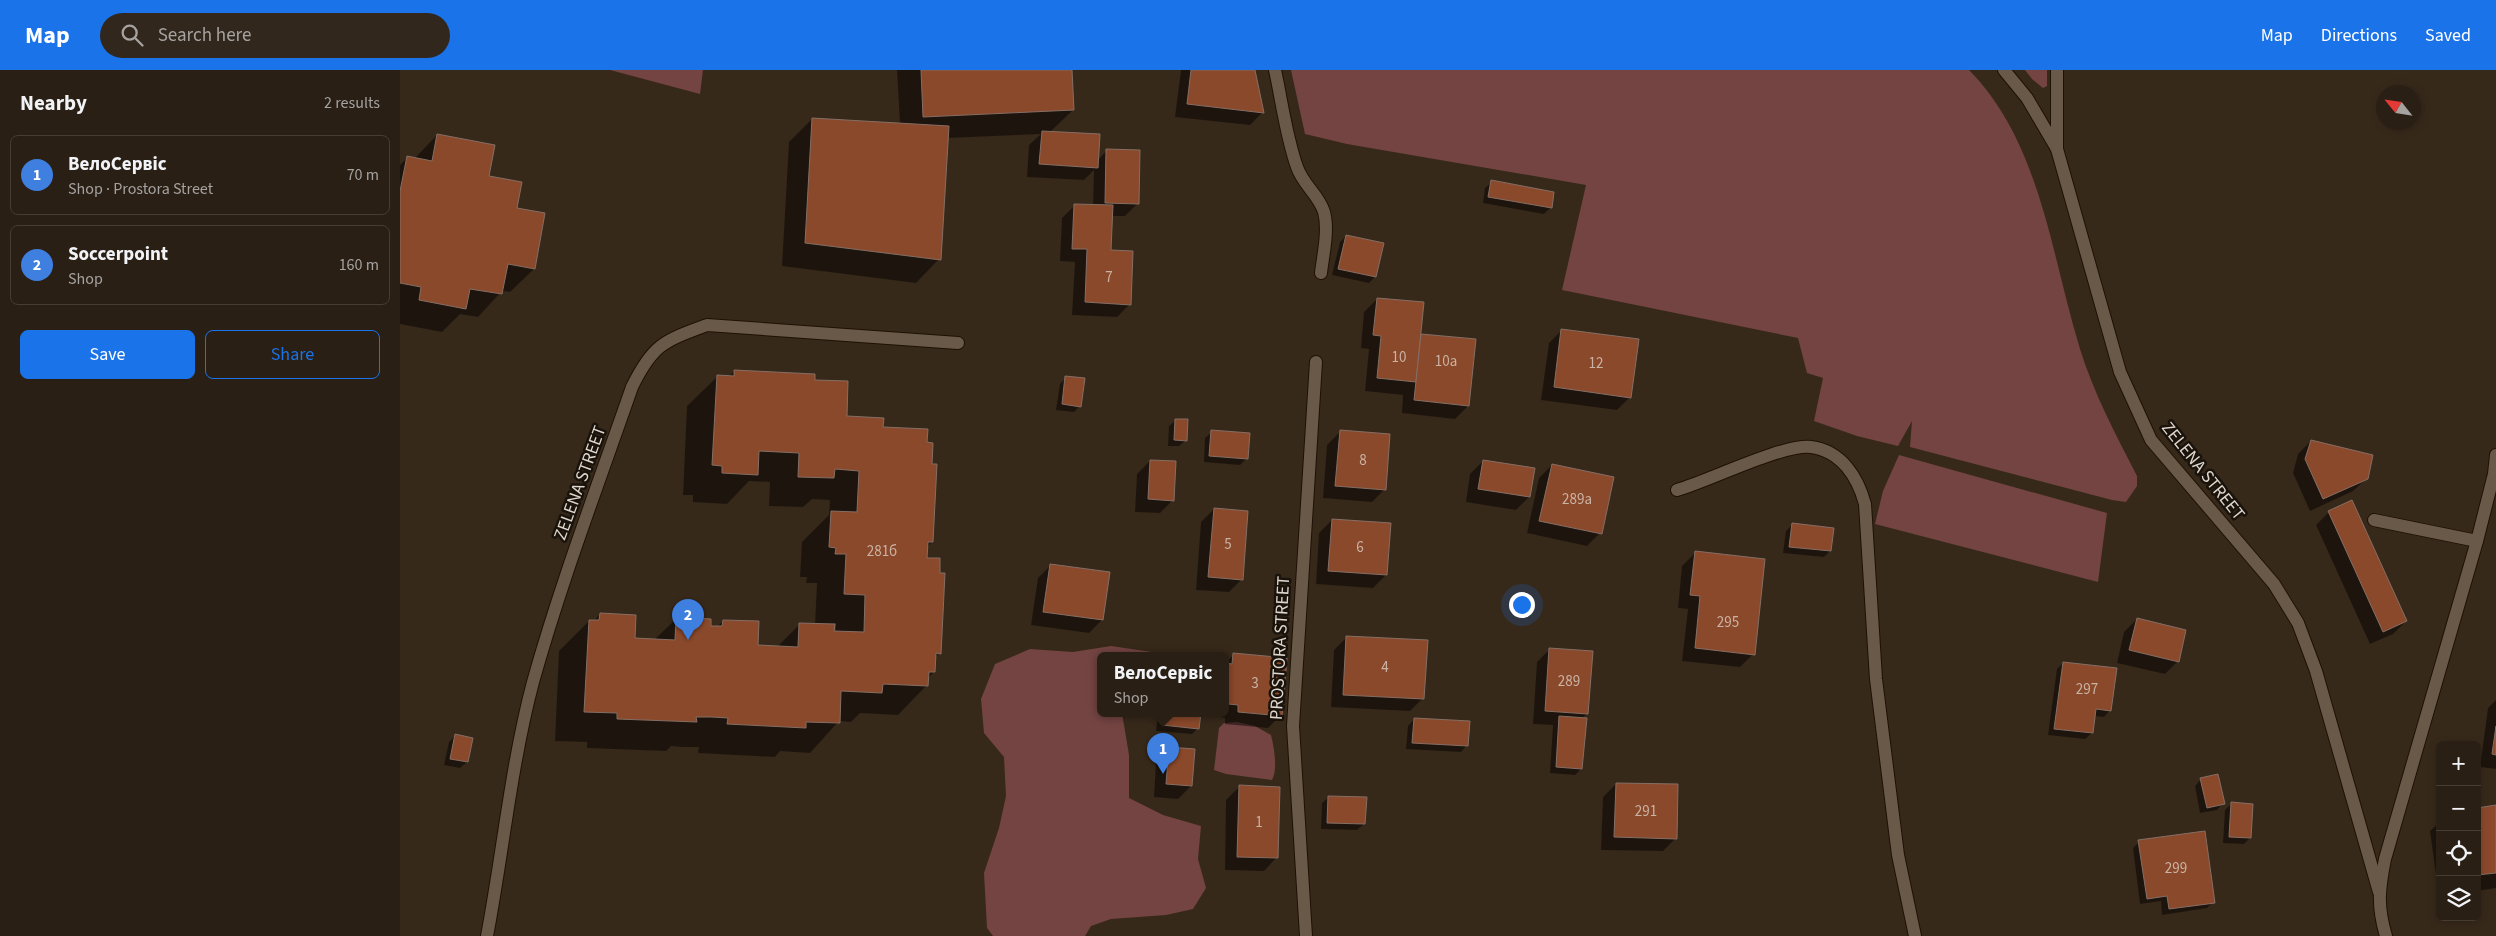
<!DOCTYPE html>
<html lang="en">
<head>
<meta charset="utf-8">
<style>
	:root { --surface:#291f14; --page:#31271d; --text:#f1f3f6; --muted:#a5a2a0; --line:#453d34; --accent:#1a73e8 }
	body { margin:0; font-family:"Source Sans 3",sans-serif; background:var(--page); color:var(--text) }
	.controls { position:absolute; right:15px; bottom:15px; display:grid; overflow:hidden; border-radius:8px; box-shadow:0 2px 8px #0003 }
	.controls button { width:45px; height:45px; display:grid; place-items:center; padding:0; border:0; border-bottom:1px solid var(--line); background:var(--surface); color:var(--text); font:25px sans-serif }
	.compass { position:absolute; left:1976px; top:15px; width:45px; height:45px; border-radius:50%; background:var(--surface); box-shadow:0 2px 8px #0003; rotate:300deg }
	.you { position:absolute; left:1121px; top:534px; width:18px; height:18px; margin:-12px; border:4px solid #fff; border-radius:50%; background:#1a73e8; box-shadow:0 0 0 8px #1a73e833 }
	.badge { display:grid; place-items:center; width:32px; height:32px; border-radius:50%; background:var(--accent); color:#fff; font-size:16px; font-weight:700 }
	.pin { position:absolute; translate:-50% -41px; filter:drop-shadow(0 1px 2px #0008) }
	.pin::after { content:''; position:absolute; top:26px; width:18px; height:15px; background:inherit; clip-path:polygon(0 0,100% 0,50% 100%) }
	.popup { position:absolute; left:697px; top:582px; width:132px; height:65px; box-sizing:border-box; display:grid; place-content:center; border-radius:8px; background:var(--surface); filter:drop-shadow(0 1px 4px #0005); font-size:16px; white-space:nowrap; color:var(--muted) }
	.popup b { font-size:19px; color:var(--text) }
	.popup::after { content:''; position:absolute; left:50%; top:100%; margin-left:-10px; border:10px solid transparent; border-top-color:var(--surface) }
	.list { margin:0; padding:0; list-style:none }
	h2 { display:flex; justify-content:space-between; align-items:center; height:65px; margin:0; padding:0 20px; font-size:21px }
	h2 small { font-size:16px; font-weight:400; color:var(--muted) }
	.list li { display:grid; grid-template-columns:32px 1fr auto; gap:15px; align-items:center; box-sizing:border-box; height:80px; margin:0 10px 10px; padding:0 10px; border:1px solid var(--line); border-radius:8px }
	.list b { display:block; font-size:19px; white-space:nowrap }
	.list p { margin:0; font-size:16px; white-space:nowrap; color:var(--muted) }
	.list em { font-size:16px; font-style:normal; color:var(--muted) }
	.actions { display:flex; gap:10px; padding:15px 20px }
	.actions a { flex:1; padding:11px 0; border:1px solid var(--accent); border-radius:8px; text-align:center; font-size:18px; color:var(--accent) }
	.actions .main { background:var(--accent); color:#fff }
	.icon { flex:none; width:28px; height:28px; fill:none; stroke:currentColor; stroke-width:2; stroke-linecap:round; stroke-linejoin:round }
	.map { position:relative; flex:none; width:2096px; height:866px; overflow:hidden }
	header { display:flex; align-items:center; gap:30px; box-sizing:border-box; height:70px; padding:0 25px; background:var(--accent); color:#fff }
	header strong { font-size:24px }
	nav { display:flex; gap:28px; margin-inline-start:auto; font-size:18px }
	.search { width:350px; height:45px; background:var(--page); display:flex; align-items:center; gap:12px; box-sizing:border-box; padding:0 18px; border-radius:28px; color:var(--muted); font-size:19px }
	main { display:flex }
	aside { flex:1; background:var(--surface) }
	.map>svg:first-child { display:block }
	.green { fill:#734442 }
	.shadow { fill:#0007; fill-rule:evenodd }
	.building { fill:#8b492b; stroke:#856e65 }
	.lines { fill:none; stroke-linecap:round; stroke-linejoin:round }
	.lane-casing { stroke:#1e1104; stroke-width:14 }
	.street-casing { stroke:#1e1104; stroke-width:14 }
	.lane { stroke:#695949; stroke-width:12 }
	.street { stroke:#695949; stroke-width:12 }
	.labels { text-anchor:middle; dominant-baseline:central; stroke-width:5; stroke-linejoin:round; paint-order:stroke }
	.number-label { font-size:15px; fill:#cab3a4 }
	.street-label { font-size:18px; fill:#dfd6cd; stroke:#19130c }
</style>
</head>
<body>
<header>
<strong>Map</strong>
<div class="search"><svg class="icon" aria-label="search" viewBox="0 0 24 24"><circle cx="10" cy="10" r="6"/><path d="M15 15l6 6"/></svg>Search here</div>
<nav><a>Map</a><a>Directions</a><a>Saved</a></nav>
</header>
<main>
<aside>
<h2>Nearby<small>2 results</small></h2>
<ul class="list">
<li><span class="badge" style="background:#3f7fe0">1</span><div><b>ВелоСервіс</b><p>Shop · Prostora Street</p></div><em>70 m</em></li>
<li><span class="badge" style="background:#3f7fe0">2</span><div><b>Soccerpoint</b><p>Shop</p></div><em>160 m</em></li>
</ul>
<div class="actions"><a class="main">Save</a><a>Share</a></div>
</aside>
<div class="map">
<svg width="2096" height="866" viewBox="0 0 2096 866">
	<rect width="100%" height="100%" fill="#37291a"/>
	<g class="green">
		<polygon points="210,0 303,0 300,24"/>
		<path d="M891,0H1569C1641,73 1651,185 1680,279C1694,324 1716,365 1737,406V416L1726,432L1712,430L1510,377L1512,351L1498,376L1457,366L1414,351L1423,308L1407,303L1398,268L1162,220L1186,115L947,74L905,64Z"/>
		<polygon points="1625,0 1647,0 1647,16 1643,18 1632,9"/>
		<polygon points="1499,385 1707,443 1698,512 1475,454 1483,421"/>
		<polygon points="711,576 752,582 750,585 700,585 700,643 722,643 729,685 729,728 763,745 801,756 798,789 806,818 793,839 766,845 711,849 691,856 685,866 593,866 587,858 584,803 599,758 606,726 604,687 584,663 581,629 595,594 630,579 673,582"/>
		<path d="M837,652L855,656L871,665C874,677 878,700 872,710L826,704L814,700L819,658L824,653Z"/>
	</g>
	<g class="shadow">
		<polygon points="497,0 671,0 673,40 650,62 698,90 707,80 738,133 725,146 711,146 710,181 730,234 717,247 672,245 675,192 660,191 662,148 675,135 693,136 694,100 684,110 627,107 629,75 641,64 547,68 539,189 516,213 382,196 389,72 412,49 500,54"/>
		<polygon points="854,0 863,42 850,55 775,47 781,0"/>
		<polygon points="37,65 88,107 116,139 144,144 134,199 110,222 102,221 78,247 60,244 42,262 0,254 0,95 7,88 14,89"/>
		<polygon points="1092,112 1151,137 1144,144 1083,133 1085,118"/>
		<polygon points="946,166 975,207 969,213 932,205 940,172"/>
		<polygon points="977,229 1019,265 1075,270 1068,336 1055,349 1002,343 1003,325 965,321 969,279 961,278 964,242"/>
		<polygon points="1162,260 1230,327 1217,340 1141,330 1149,273"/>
		<path d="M334,301L414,311L445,348L482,359L532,472L527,477L526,489L540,583L534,588V602L528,608L527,615L498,645L460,643L451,652L439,651L410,683L380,681L375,687L298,683L299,677H282L271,676L266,681L187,678V672L155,671L159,581L189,551H194L200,544L233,569L254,570L277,548L310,557H317L323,551L356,576L377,577L400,554L415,555L417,513H406L407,507H400L402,472L429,445L430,430L412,429L403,437L369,436L370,412L349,411L327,434L293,432V425H283L287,336L317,307H329ZM434,553H436V562H433Z"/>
		<polygon points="666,308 680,336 674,342 656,340 660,314"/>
		<polygon points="776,350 786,370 779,376 768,376 769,356"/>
		<polygon points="812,362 847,388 840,395 804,392 805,368"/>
		<polygon points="940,362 985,419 972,432 923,428 927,375"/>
		<polygon points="1911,371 1967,408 1953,421 1910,441 1893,403 1898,384"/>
		<polygon points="750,391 773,430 760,443 735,442 737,404"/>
		<polygon points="1083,391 1129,427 1116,440 1066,432 1070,404"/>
		<polygon points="1152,395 1200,463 1187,476 1127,463 1139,408"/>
		<polygon points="814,439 842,509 829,522 796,520 801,452"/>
		<polygon points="1929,442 2006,551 1993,564 1970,574 1916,455"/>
		<polygon points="932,450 986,505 973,518 916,514 919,463"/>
		<polygon points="1392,455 1430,481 1424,487 1383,483 1386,461"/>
		<polygon points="1295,483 1353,584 1340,597 1282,591 1288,539 1278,538 1282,496"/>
		<polygon points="651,495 708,503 702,550 689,563 631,555 638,508"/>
		<polygon points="1737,549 1778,591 1765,604 1717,593 1724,562"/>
		<polygon points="947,567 1023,628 1010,641 931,637 934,580"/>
		<polygon points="1150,579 1187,643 1182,649 1181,699 1175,705 1150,703 1153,655 1133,654 1137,592"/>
		<polygon points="834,584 881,645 868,658 825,654 825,648 800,643 798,658 792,664 756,661 758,643 826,643 826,593"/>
		<polygon points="1663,593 1710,640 1704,647 1694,646 1692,663 1685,669 1648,665 1657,599"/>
		<polygon points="2096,630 2096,699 2080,697 2088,638"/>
		<polygon points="1014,649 1067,675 1061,682 1006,679 1008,656"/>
		<polygon points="55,666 67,692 60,698 44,695 49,672"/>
		<polygon points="769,678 791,716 778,729 754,727 756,691"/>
		<polygon points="1801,709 1823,733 1817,740 1800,743 1795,716"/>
		<polygon points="1216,714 1276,768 1263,781 1201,780 1203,727"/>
		<polygon points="839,717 877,787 864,801 825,800 826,730"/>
		<polygon points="929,727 964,754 957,760 921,759 922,733"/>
		<polygon points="1831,734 1850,768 1844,774 1823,773 1825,740"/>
		<polygon points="2096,736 2096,818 2077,821 2077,739"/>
		<polygon points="2040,752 2040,826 2039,826 2030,761"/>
		<polygon points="1739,772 1813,832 1807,838 1762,845 1761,831 1740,834 1733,778"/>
	</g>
	<g class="building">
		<polygon points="521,0 672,0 674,40 523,47"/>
		<polygon points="791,0 855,0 864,43 787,34"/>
		<polygon points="412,48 549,56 541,190 405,173"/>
		<polygon points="642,61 700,64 698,98 639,94"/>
		<polygon points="37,64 95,75 89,106 122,112 117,138 145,143 135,199 108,194 102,224 70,219 66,239 19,230 21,217 0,213 0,121 7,86 32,91"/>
		<polygon points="706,79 740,80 739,134 705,133"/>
		<polygon points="1091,110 1154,122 1152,138 1088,127"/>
		<polygon points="674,134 713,135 711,180 733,181 731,235 685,232 687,179 672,179"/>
		<polygon points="946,165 984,173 976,207 938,199"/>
		<polygon points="977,228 1024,232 1016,312 977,308 981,266 973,265"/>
		<polygon points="1161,259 1239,269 1231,328 1154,317"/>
		<polygon points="1021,264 1076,269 1069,336 1014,330"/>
		<polygon points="334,300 415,304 415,310 448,311 447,346 484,348 483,357 528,359 527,372 533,373 532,394 537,394 533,472 528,472 527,488 540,488 540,503 545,503 541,584 536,583 535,602 529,602 528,616 483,614 482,623 441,621 440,653 406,652 406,658 327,654 328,648 312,647 296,647 297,652 217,649 217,643 184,642 189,550 199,550 200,543 236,545 235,568 275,570 276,547 311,549 311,556 322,556 323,550 359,551 358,575 398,577 399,553 435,554 434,561 464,562 465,525 444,524 446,484 435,484 436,478 429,477 431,441 457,442 459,401 435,399 434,408 398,407 399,383 359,381 358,405 322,403 322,396 312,395 317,305 334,306"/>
		<polygon points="665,306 685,308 681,337 662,334"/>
		<polygon points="775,349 788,349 787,371 774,370"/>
		<polygon points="811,360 850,363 848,389 809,386"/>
		<polygon points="940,360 990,364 986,420 935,416"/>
		<polygon points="1911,370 1973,385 1968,409 1923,429 1905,389"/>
		<polygon points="750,390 776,391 774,431 748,429"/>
		<polygon points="1083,390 1135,398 1130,427 1078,419"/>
		<polygon points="1152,394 1214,407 1202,464 1139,451"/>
		<polygon points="1952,430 2007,551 1983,562 1928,441"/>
		<polygon points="814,438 848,441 843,510 808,507"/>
		<polygon points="932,449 991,453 987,505 928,501"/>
		<polygon points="1392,453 1434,458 1431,481 1389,477"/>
		<polygon points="1295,481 1365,489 1355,585 1295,578 1300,526 1290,525"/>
		<polygon points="650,494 710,502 703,550 643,542"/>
		<polygon points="1737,548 1786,560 1779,592 1729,580"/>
		<polygon points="946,566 1028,570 1024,629 943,625"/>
		<polygon points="1149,578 1193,581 1188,644 1145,641"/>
		<polygon points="788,583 808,584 808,585 788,585"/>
		<polygon points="833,583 887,588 882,646 838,642 838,635 828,634 826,632 826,593 832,594"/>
		<polygon points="1663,592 1717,598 1711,641 1696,639 1693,663 1654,659"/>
		<polygon points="763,643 801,643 799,659 762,655"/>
		<polygon points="1159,646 1187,648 1182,699 1156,697"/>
		<polygon points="1014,648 1070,651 1068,676 1012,673"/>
		<polygon points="2096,656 2096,685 2092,684"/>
		<polygon points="55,664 73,668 68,692 50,689"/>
		<polygon points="769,677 795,679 792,716 766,714"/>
		<polygon points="1818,704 1825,734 1807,738 1800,708"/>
		<polygon points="1216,713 1278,714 1277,769 1214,767"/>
		<polygon points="839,715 880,717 878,788 837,787"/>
		<polygon points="928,726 967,727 965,754 927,753"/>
		<polygon points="1831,732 1853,734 1851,768 1829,767"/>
		<polygon points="2096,735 2096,803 2077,805 2077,738"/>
		<polygon points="1805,761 1815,833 1769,839 1767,826 1747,829 1738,770"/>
	</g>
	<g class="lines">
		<g class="lane-casing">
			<g id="lane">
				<path d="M875,0C882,32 886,66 897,97C903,115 919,125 924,142C929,160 923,185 921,203"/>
				<polyline points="1604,0 1627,28 1657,79 1720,302 1751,370 1874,514 1898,553 1916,601 1979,822"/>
				<polyline points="1657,79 1657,0"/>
				<path d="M1277,420C1309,411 1382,374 1411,377C1442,381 1458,408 1465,434L1476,609L1498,785L1515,866"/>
				<polyline points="1974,450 2077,471"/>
				<path d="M87,866C103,782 111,695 133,612C161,512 198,415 232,317C253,274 264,271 307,255L558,273"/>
				<path d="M1986,866C1977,836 1979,819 1985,789L2077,471L2094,404L2096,385"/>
			</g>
		</g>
		<g class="street-casing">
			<polyline id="street" points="906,866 893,656 916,292"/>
		</g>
		<use href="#lane" class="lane"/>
		<use href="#street" class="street"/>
	</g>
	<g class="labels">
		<g class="number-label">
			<text x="709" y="207">7</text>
			<text x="999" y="287">10</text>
			<text x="1046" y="291">10а</text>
			<text x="1196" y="293">12</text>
			<text x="963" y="390">8</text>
			<text x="1177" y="429">289а</text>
			<text x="828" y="474">5</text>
			<text x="960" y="477">6</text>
			<text x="482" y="481">281б</text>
			<text x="1328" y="552">295</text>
			<text x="985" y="597">4</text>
			<text x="1169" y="611">289</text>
			<text x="855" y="613">3</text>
			<text x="1687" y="619">297</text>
			<text x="1246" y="741">291</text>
			<text x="859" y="752">1</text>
			<text x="1776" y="798">299</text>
		</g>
		<g class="street-label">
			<text transform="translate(1803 401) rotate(51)">ZELENA STREET</text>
			<text transform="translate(180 413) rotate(-70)">ZELENA STREET</text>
			<text transform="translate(880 578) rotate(-87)">PROSTORA STREET</text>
		</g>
	</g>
</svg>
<div class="controls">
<button>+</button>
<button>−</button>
<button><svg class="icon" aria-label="locate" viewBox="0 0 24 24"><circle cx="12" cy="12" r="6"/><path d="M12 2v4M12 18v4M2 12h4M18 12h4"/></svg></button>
<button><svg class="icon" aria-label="layers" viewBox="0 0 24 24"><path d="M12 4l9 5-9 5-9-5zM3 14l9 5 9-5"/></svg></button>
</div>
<svg class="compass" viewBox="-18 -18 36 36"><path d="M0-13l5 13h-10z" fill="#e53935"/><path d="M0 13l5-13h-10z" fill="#a5a2a0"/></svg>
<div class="you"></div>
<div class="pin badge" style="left:763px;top:704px;background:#3f7fe0">1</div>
<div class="popup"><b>ВелоСервіс</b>Shop</div>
<div class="pin badge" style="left:288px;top:570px;background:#3f7fe0">2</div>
</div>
</main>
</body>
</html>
